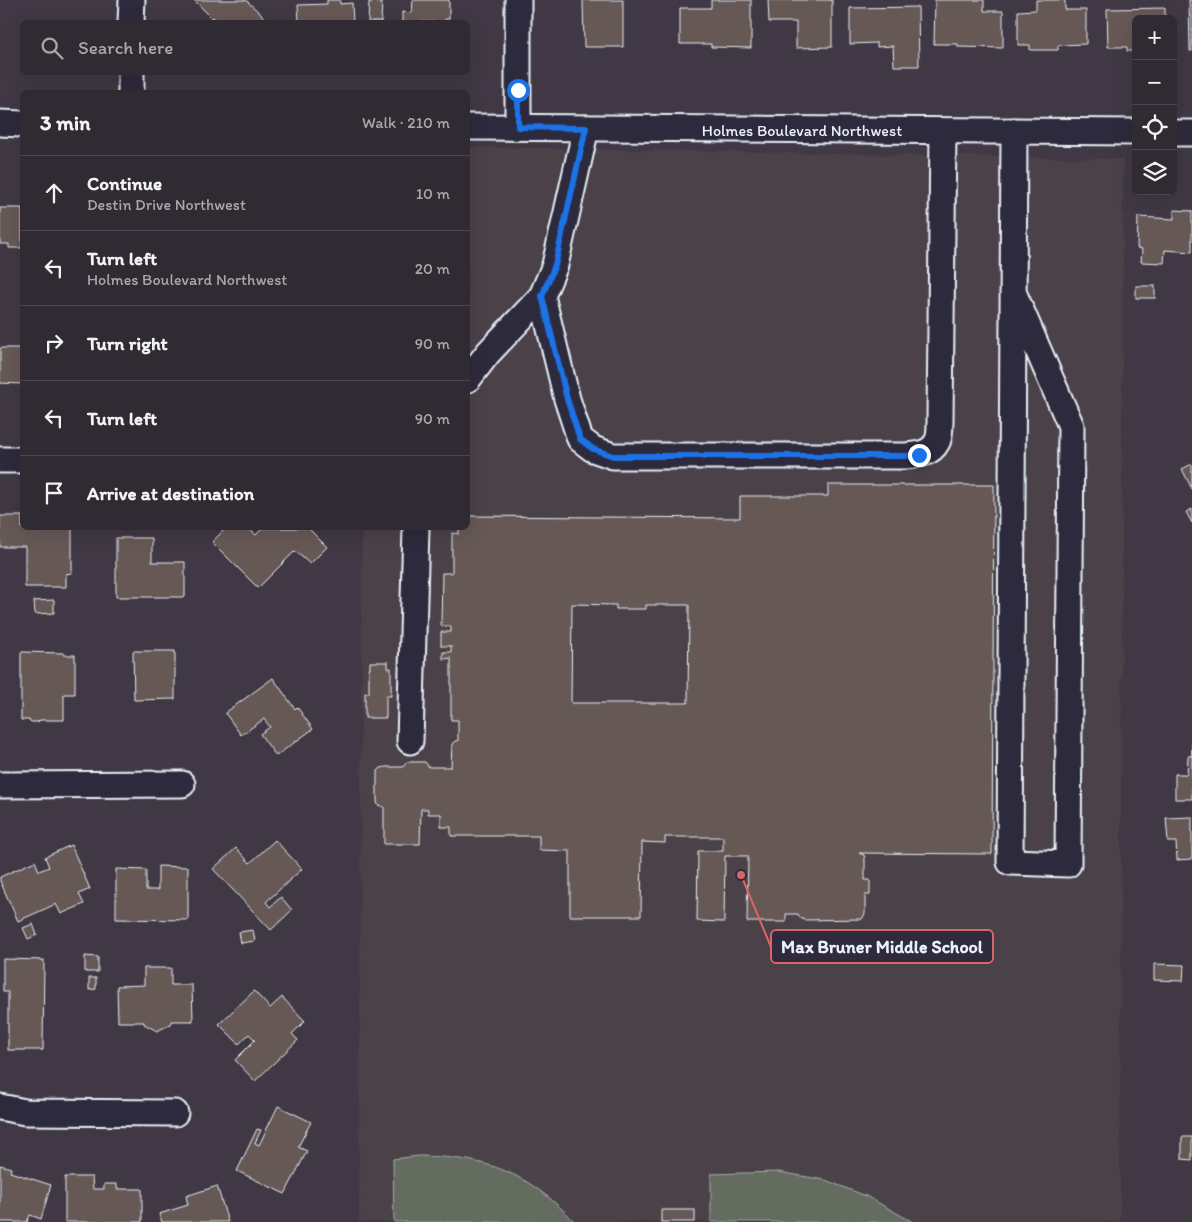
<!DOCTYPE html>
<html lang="en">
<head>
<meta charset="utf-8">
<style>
	:root { --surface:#302a33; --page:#38323b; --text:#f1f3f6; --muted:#a8a7ac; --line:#4b464e }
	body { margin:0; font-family:Itim,sans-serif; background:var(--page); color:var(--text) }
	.controls { position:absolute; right:15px; top:15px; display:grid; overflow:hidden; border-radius:8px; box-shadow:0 5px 20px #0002 }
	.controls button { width:45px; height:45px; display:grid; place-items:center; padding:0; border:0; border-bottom:1px solid var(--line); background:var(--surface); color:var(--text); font:25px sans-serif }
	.stop { position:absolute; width:15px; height:15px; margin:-11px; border:4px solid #1a73e8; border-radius:50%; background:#fff }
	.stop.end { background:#1a73e8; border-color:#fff; box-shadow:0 1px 5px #0008 }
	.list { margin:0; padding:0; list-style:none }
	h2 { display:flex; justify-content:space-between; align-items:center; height:65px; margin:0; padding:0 20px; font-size:21px }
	h2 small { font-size:16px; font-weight:400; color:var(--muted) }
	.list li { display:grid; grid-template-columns:32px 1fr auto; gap:15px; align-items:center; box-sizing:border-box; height:75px; padding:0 20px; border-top:1px solid var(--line) }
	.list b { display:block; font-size:19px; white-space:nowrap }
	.list p { margin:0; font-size:16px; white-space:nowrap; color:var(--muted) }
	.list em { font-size:16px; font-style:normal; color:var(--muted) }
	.icon { flex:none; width:28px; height:28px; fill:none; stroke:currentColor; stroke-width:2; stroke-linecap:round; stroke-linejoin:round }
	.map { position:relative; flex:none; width:1192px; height:1222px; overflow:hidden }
	.search { position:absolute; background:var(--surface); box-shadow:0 5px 20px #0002; left:20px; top:20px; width:450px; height:55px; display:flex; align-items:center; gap:12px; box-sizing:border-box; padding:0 18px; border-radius:8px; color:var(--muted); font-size:19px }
	.panel { position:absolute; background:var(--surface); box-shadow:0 5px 20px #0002; left:20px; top:90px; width:450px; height:440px; border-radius:8px }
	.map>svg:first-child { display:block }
	.built { fill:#4b4249 }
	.green { fill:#646c5f; stroke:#a6aeac }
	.building { fill:#665955; stroke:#e8f1f8; fill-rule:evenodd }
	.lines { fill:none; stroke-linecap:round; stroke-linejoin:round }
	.minor-casing { stroke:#e8f1f8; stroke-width:29 }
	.minor { stroke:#2f2a3d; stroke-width:25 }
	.route { stroke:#1a73e8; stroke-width:6 }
	.labels { text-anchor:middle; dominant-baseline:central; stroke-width:4; stroke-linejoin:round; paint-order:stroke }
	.street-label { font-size:16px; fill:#e8f1f8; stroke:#2f2a3d }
	.leader { fill:none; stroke:#db6466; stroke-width:2 }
	.callout-dot { fill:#db6466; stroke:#2f2a3d; stroke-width:2 }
	.callout { fill:#2f2a3d; stroke:#db6466; stroke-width:2 }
	.callout-label { font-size:18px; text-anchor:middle; font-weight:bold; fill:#e8f1f8 }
</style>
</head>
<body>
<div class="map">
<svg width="1192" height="1222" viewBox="0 0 1192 1222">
	<rect width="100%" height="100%" fill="#403844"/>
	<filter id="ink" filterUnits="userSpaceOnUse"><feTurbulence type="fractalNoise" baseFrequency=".02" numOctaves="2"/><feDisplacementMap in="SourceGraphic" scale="10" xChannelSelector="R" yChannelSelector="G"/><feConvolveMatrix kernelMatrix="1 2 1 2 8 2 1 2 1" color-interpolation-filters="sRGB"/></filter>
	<g filter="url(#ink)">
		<polygon class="built" points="468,147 1123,159 1120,1222 359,1222 362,528 468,528"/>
		<g class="green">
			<path d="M419,1156C487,1157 527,1172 575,1222H394L393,1159Z"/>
			<polygon points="778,1172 825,1180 866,1196 913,1222 711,1222 711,1174"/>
		</g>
		<g class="building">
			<polygon points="194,0 246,0 268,21 267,22 219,22 213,17 212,18"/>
			<polygon points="327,0 340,0 340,4 352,3 353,22 299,22 298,5 327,4"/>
			<polygon points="413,0 449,0 449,19 445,19 445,22 402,22 402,12 412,13"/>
			<polygon points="583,0 623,0 623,47 584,47"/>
			<polygon points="711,0 751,0 751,48 711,47 711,44 680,44 680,8 711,8"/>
			<polygon points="768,0 832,0 832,47 796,48 796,22 769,22"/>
			<polygon points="935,0 984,0 984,11 1003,11 1003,48 958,47 958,44 934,44"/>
			<polygon points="1036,0 1065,0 1065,10 1086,10 1086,44 1058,45 1058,50 1030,50 1030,45 1018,45 1018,11 1036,10"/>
			<polygon points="1189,0 1192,0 1192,51 1190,51"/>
			<polygon points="369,2 382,3 381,22 368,22"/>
			<polygon points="918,7 919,66 894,66 893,46 877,47 877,43 850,44 850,8"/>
			<polygon points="1165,8 1165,19 1136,19 1136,51 1127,51 1127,47 1108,47 1107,9"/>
			<polygon points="0,208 22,208 22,248 9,248 9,244 0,244"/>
			<polygon points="1174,210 1192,211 1192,252 1165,250 1164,263 1141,262 1142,249 1137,248 1138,217 1174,219"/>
			<rect x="1136" y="286" width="19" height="12"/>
			<polygon points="0,348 22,348 22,384 0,383"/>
			<polygon points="1192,464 1192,489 1182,469"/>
			<path d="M828,485H994L992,854L859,853L864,855L865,860V880H870V895H865V914L862,919L804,920L799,917L798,914H786V922H747L748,856H725L724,922L697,921L698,851H723V837H665V843L642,842L641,916H570V851L539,850V836H451V827H441V814H428V809H421L420,844H384V807L378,805L377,802V773L378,771L381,768L385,767H403L407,762H425L429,767H451L452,744L455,741H458V720H451V658L443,659V652H451V646H441V632H451V626H441L442,573H452V533L459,534V528H468V516L740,518V496H828ZM572,604L616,605V609H646V605H689L688,703H571Z"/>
			<polygon points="1192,509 1192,523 1186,512"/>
			<polygon points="0,516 22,516 22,528 72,528 72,573 66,574 66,587 25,587 25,547 0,547"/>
			<polygon points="226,528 248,528 256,535 263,528 308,528 327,547 310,564 295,551 258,588 212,542"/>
			<polygon points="116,538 152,538 152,562 185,562 185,597 116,597"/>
			<polygon points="54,600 54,613 35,614 34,601"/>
			<polygon points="133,651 175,651 175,699 134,700"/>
			<polygon points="21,652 64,653 64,655 75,655 75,694 64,694 64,720 40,720 38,722 31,722 29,720 21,720"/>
			<polygon points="370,662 388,662 388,668 391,668 391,696 386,696 386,718 365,718 365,693 369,693 369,668 370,668"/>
			<polygon points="273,678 295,709 297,707 313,729 276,756 260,734 270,727 264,719 241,735 225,713"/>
			<polygon points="1192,731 1192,799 1175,799 1175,774 1187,774 1188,756 1192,756"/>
			<polygon points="1191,817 1192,817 1192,859 1177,860 1176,842 1168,842 1166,818"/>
			<polygon points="275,840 302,869 266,902 270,907 281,897 292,910 271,930 213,869 236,848 250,863"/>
			<polygon points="71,845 90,889 79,894 84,904 61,914 56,904 18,921 0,881 0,877 35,861 39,871 49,867 45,857"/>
			<polygon points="158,866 188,867 188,920 116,919 116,869 146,870 146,890 158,890"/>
			<polygon points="33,924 37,935 28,939 23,928"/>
			<polygon points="253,930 255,941 241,943 239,932"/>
			<polygon points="85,956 98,957 98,972 85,972"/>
			<polygon points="3,959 44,960 43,1050 8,1050 8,992 3,992"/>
			<polygon points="1154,964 1184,965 1183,981 1154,980"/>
			<polygon points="144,968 171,968 171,985 192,985 193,1021 171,1021 171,1024 157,1031 144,1024 144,1022 118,1022 117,986 144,985"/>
			<polygon points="89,978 96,978 96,989 89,990"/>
			<polygon points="254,991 270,1008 282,997 305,1021 292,1034 298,1040 255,1081 235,1060 255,1040 249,1034 239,1044 219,1024"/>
			<polygon points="278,1106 311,1122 298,1147 307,1151 285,1194 237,1171 257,1129 261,1130 255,1143 259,1145"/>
			<polygon points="1182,1137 1192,1137 1192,1160 1182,1159"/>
			<polygon points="0,1165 11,1168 10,1172 51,1185 41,1219 30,1215 27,1222 3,1222 0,1221"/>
			<polygon points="65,1177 92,1177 93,1189 104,1189 104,1184 117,1184 117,1189 142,1189 142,1222 65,1222"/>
			<polygon points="217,1186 228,1222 162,1222 159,1214 188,1205 186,1196"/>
			<rect x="661" y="1210" width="34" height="12"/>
		</g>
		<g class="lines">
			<g class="minor-casing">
				<g id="minor">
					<polyline points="131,22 132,0"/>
					<polyline points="131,92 131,72"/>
					<polyline points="0,123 22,124"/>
					<polyline points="468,127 1136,132"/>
					<polyline points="518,127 518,0"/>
					<path d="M586,128L555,265L542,296L567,399L580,439L593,449L613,456H905C917,455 931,454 937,442C940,437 940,427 940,421L943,131"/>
					<polyline points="1173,133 1192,133"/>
					<polyline points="1013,292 1071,426 1068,864 1010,862 1014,131"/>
					<polyline points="468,379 488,353 542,296"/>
					<polyline points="0,460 22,460"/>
					<polyline points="410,741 416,528"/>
					<polyline points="0,785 182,784"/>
					<polyline points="0,1107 25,1112 175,1113"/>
				</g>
			</g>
			<use href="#minor" class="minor"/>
		</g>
	</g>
	<g class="lines" filter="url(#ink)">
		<polyline class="route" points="518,90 518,127 586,128 555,265 542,296 567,399 580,439 593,449 613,456 905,456 919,455"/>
	</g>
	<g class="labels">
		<g class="street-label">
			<text x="802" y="130">Holmes Boulevard Northwest</text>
		</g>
	</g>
	<path class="leader" d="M741 875L771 947"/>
	<circle class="callout-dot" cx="741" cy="875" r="5"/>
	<rect class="callout" x="771" y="930" width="222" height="33" rx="5"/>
	<g class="callout-label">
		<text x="882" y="953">Max Bruner Middle School</text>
	</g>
</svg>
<div class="controls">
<button>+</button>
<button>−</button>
<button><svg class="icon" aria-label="locate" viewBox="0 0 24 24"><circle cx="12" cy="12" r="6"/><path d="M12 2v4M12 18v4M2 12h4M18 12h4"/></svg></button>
<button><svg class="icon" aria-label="layers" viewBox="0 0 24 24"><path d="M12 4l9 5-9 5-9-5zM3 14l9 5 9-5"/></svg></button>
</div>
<div class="stop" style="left:518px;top:90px"></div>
<div class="stop end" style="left:919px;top:455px"></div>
<div class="search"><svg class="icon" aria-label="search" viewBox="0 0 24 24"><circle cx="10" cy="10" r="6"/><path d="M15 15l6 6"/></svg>Search here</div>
<section class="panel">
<h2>3 min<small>Walk · 210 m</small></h2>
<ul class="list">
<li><svg class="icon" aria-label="ahead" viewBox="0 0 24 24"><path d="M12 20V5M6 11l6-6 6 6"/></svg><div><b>Continue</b><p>Destin Drive Northwest</p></div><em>10 m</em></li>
<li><svg class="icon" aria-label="left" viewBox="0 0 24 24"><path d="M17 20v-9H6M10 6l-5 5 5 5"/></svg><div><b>Turn left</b><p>Holmes Boulevard Northwest</p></div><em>20 m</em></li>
<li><svg class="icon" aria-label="right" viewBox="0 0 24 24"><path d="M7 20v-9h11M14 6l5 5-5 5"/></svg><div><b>Turn right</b></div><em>90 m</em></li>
<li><svg class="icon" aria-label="left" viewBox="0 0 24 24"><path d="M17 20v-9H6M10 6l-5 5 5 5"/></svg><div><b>Turn left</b></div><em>90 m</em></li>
<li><svg class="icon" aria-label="arrive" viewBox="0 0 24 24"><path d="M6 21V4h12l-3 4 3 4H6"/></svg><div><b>Arrive at destination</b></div></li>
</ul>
</section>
</div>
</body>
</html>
